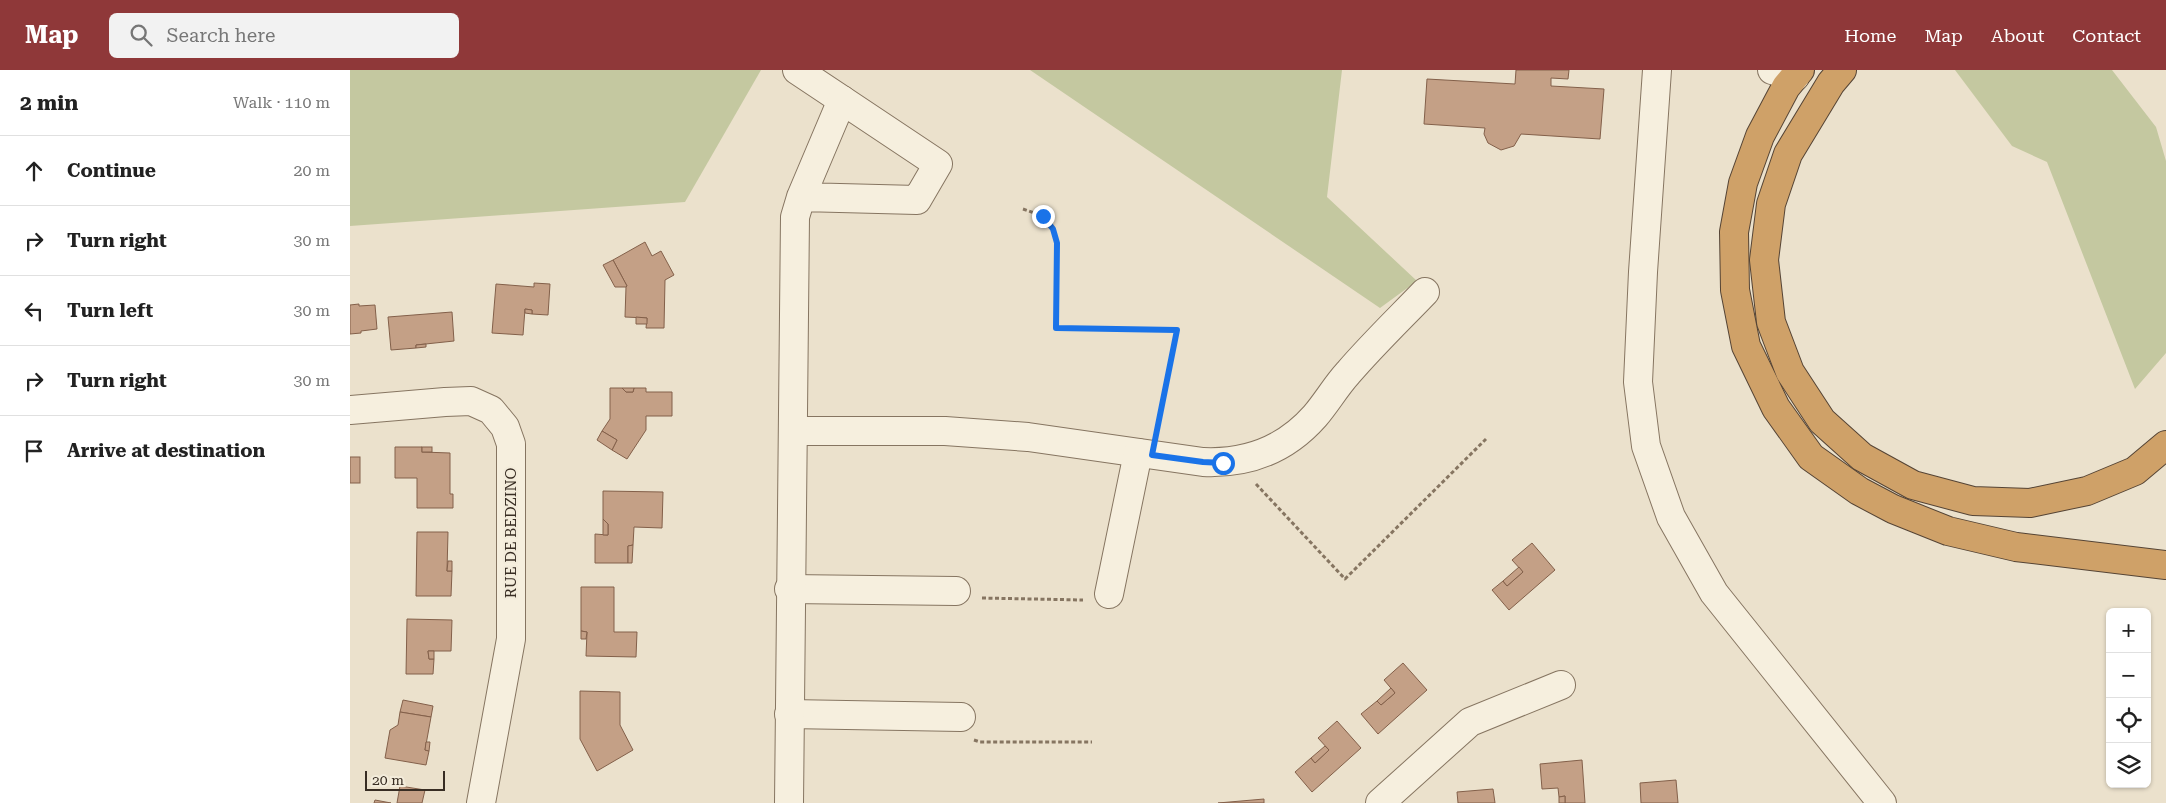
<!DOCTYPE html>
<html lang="en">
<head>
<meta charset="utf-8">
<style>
	:root { --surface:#fff; --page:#f2f2f2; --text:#222; --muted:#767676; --line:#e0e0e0; --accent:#8f3839 }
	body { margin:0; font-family:"Roboto Serif",serif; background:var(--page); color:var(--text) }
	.controls { position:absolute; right:15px; bottom:15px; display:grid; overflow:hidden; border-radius:8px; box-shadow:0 1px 4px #0004 }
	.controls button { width:45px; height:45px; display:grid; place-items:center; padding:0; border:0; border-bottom:1px solid var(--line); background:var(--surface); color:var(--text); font:25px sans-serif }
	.scale { position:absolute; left:15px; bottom:12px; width:80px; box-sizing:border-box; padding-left:5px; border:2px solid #382d23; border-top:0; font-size:14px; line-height:18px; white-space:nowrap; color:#382d23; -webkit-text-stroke:4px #f3ecdb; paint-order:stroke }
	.stop { position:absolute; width:15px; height:15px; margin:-11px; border:4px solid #1a73e8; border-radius:50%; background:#fff }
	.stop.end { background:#1a73e8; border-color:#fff; box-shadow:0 1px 5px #0008 }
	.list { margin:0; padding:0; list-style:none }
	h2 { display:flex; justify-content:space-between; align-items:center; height:65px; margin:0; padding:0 20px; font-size:21px }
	h2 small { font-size:16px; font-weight:400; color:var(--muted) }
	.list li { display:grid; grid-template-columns:32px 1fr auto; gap:15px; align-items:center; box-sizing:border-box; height:70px; padding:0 20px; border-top:1px solid var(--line) }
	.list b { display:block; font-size:19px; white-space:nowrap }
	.list em { font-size:16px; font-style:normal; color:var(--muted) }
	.icon { flex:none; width:28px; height:28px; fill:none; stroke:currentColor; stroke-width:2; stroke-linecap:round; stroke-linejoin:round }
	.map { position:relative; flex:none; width:1816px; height:733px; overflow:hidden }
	header { display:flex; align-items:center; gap:30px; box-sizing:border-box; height:70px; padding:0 25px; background:var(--accent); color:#fff }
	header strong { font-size:24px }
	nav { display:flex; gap:28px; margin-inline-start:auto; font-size:18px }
	.search { width:350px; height:45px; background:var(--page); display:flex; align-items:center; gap:12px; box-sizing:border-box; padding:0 18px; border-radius:8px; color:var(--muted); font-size:19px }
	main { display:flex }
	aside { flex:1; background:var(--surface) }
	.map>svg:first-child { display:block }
	.green { fill:#c4c8a0 }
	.building { fill:#c4a086; stroke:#83604a }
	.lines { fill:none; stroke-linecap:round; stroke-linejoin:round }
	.minor-casing { stroke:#867561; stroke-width:30 }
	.highway-casing { stroke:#554435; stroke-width:30 }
	.path { stroke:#867561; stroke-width:3; stroke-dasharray:4 2.5; stroke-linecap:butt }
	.minor { stroke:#f6efde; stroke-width:28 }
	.highway { stroke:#cfa168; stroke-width:28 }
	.route { stroke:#1a73e8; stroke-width:6 }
	.labels { text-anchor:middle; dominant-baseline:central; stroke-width:4.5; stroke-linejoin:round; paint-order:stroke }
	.street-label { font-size:15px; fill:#382d23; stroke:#f3ecdb }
</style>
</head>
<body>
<header>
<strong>Map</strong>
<div class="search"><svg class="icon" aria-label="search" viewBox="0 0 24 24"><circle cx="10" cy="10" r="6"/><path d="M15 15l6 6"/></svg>Search here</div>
<nav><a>Home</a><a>Map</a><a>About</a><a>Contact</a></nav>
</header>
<main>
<aside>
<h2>2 min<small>Walk · 110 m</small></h2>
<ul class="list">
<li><svg class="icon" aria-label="ahead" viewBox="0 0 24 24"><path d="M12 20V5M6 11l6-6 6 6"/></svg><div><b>Continue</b></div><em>20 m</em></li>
<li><svg class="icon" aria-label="right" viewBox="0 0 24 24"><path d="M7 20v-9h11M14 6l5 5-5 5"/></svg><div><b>Turn right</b></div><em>30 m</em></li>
<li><svg class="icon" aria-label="left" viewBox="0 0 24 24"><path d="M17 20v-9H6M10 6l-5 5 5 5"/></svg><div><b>Turn left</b></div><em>30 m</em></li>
<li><svg class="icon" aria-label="right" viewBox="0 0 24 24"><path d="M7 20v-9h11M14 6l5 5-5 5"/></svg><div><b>Turn right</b></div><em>30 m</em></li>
<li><svg class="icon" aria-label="arrive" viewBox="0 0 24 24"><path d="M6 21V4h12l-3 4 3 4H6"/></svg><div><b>Arrive at destination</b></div></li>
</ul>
</aside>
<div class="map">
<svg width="1816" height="733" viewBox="0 0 1816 733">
	<rect width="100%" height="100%" fill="#ebe1cc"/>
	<g class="green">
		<polygon points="0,0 411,0 335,132 0,156"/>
		<polygon points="680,0 992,0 977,127 1067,211 1030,238"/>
		<polygon points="1605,0 1762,0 1806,57 1816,91 1816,283 1785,319 1697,92 1662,76"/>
	</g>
	<g class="building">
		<polygon points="1166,0 1219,0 1218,9 1201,8 1201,16 1254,19 1250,69 1171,64 1164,76 1151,80 1138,73 1134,64 1135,58 1074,54 1077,9 1165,14"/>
		<polygon points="295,172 302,186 311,181 324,205 315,210 314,258 296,258 297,248 275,247 276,217 277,216 263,190"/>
		<polygon points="263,190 277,216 276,217 265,217 253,195"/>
		<polygon points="184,213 200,214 198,245 182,244 182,240 175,239 173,265 142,263 146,214 184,217"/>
		<polygon points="9,234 9,236 25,235 27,259 11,261 11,263 0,264 0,235"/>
		<polygon points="175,239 182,240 182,244 175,243"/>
		<polygon points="102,242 104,271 66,275 66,278 41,280 38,247"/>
		<polygon points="286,247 297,248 297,254 286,254"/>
		<polygon points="76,274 76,277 66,278 66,275"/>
		<polygon points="260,318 272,318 276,322 283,322 284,318 296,318 296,322 322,322 322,346 296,346 296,360 277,389 262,380 267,370 252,361 260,349"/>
		<polygon points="272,318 284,318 283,322 276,322"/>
		<polygon points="252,361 267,370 262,380 247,370"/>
		<polygon points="45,377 72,377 72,382 100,383 100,424 103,424 103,438 67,438 67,408 45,408"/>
		<rect x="72" y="377" width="10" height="5"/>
		<rect x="0" y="387" width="10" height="26"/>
		<polygon points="253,421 313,422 312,458 284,457 283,475 278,476 278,493 245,493 245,464 258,465 258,454 253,449"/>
		<polygon points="253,449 258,454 258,465 253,465"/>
		<polygon points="67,462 98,462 97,501 102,501 101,526 66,526"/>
		<polygon points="1182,473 1205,500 1159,540 1142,520 1153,511 1157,516 1173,502 1162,490"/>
		<polygon points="283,475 282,493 278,493 278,476"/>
		<polygon points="98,491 102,491 102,501 97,501"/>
		<polygon points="1169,497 1173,502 1157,516 1153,511"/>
		<polygon points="231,517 264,517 264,562 287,562 286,587 236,586 237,562 231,561"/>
		<polygon points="57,549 102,550 101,581 78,581 79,589 84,589 83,604 56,604"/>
		<polygon points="231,561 237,562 236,569 231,569"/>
		<polygon points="78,581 84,581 84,589 79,589"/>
		<polygon points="1053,593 1077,620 1028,664 1011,644 1027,631 1031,635 1045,623 1034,610"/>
		<polygon points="1041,618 1045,623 1031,635 1027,631"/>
		<polygon points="230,621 270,622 270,655 283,680 247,701 230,669"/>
		<polygon points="53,630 83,636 81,647 50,642"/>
		<polygon points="50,642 81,647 75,680 79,681 76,695 35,688 40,660 48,655"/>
		<polygon points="987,651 1011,678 962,722 945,702 961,688 965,693 979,680 968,668"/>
		<polygon points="76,672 80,672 79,681 75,680"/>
		<polygon points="975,676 979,680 965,693 961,688"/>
		<polygon points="1232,690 1235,733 1215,733 1215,726 1209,727 1208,718 1192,719 1190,694"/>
		<polygon points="1326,710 1328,733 1291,733 1290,713"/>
		<polygon points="50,716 75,720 72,733 47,733"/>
		<polygon points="1143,719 1145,733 1108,733 1107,722"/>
		<polygon points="1215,726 1215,733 1209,733 1209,727"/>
		<polygon points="914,729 914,733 868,733"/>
		<polygon points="25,730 41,733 24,733"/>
	</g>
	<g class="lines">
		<g class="minor-casing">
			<g id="minor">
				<polyline points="447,0 492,30"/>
				<polyline points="1307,0 1293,202 1288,312 1296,376 1321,447 1364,523 1532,733"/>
				<polyline points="1422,0 1445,7"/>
				<polyline points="0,340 95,332 121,331 141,340 155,357 161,374 161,569 131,733"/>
				<path d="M444,361H595L678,367L853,392C898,394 935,380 965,346C977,332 986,316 998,303C1022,275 1049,249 1075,222"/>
				<polyline points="439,519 606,521"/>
				<polyline points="759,524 788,383"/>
				<polyline points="439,644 611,647"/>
				<path d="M439,733C440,537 444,342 445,147L451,127L492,30L588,94L567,130L451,127"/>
				<polyline points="1030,733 1120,652 1211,615"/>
			</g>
		</g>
		<g class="highway-casing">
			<g id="highway">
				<polyline points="1450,0 1436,17 1410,66 1393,113 1384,162 1385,220 1396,276 1426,338 1461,387 1509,421 1543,439 1598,461 1666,477 1816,495"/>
				<polyline points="1492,0 1481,13 1438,84 1421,134 1414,190 1421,252 1440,302 1472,351 1512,387 1563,415 1623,431 1680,433 1737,421 1785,401 1816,375"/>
			</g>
		</g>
		<g class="path">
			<polyline points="673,139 693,146 703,159 707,173 706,258 827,260 807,358"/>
			<polyline points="906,414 995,509 1136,369"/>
			<polyline points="632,528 733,530"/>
			<polyline points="624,670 630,672 742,672"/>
		</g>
		<use href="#minor" class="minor"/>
		<use href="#highway" class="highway"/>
	</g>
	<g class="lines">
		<polyline class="route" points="693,146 703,159 707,173 706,258 827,260 802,385 853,392 873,393"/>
	</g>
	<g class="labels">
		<g class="street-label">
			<text transform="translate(161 463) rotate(-90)">RUE DE BEDZINO</text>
		</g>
	</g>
</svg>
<div class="controls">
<button>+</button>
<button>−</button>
<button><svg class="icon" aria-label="locate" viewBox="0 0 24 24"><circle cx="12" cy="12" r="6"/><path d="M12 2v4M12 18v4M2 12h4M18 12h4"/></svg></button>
<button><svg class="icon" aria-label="layers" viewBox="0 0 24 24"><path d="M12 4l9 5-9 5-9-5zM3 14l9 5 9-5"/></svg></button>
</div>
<div class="scale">20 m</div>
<div class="stop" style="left:873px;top:393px"></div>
<div class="stop end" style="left:693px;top:146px"></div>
</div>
</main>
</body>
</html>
